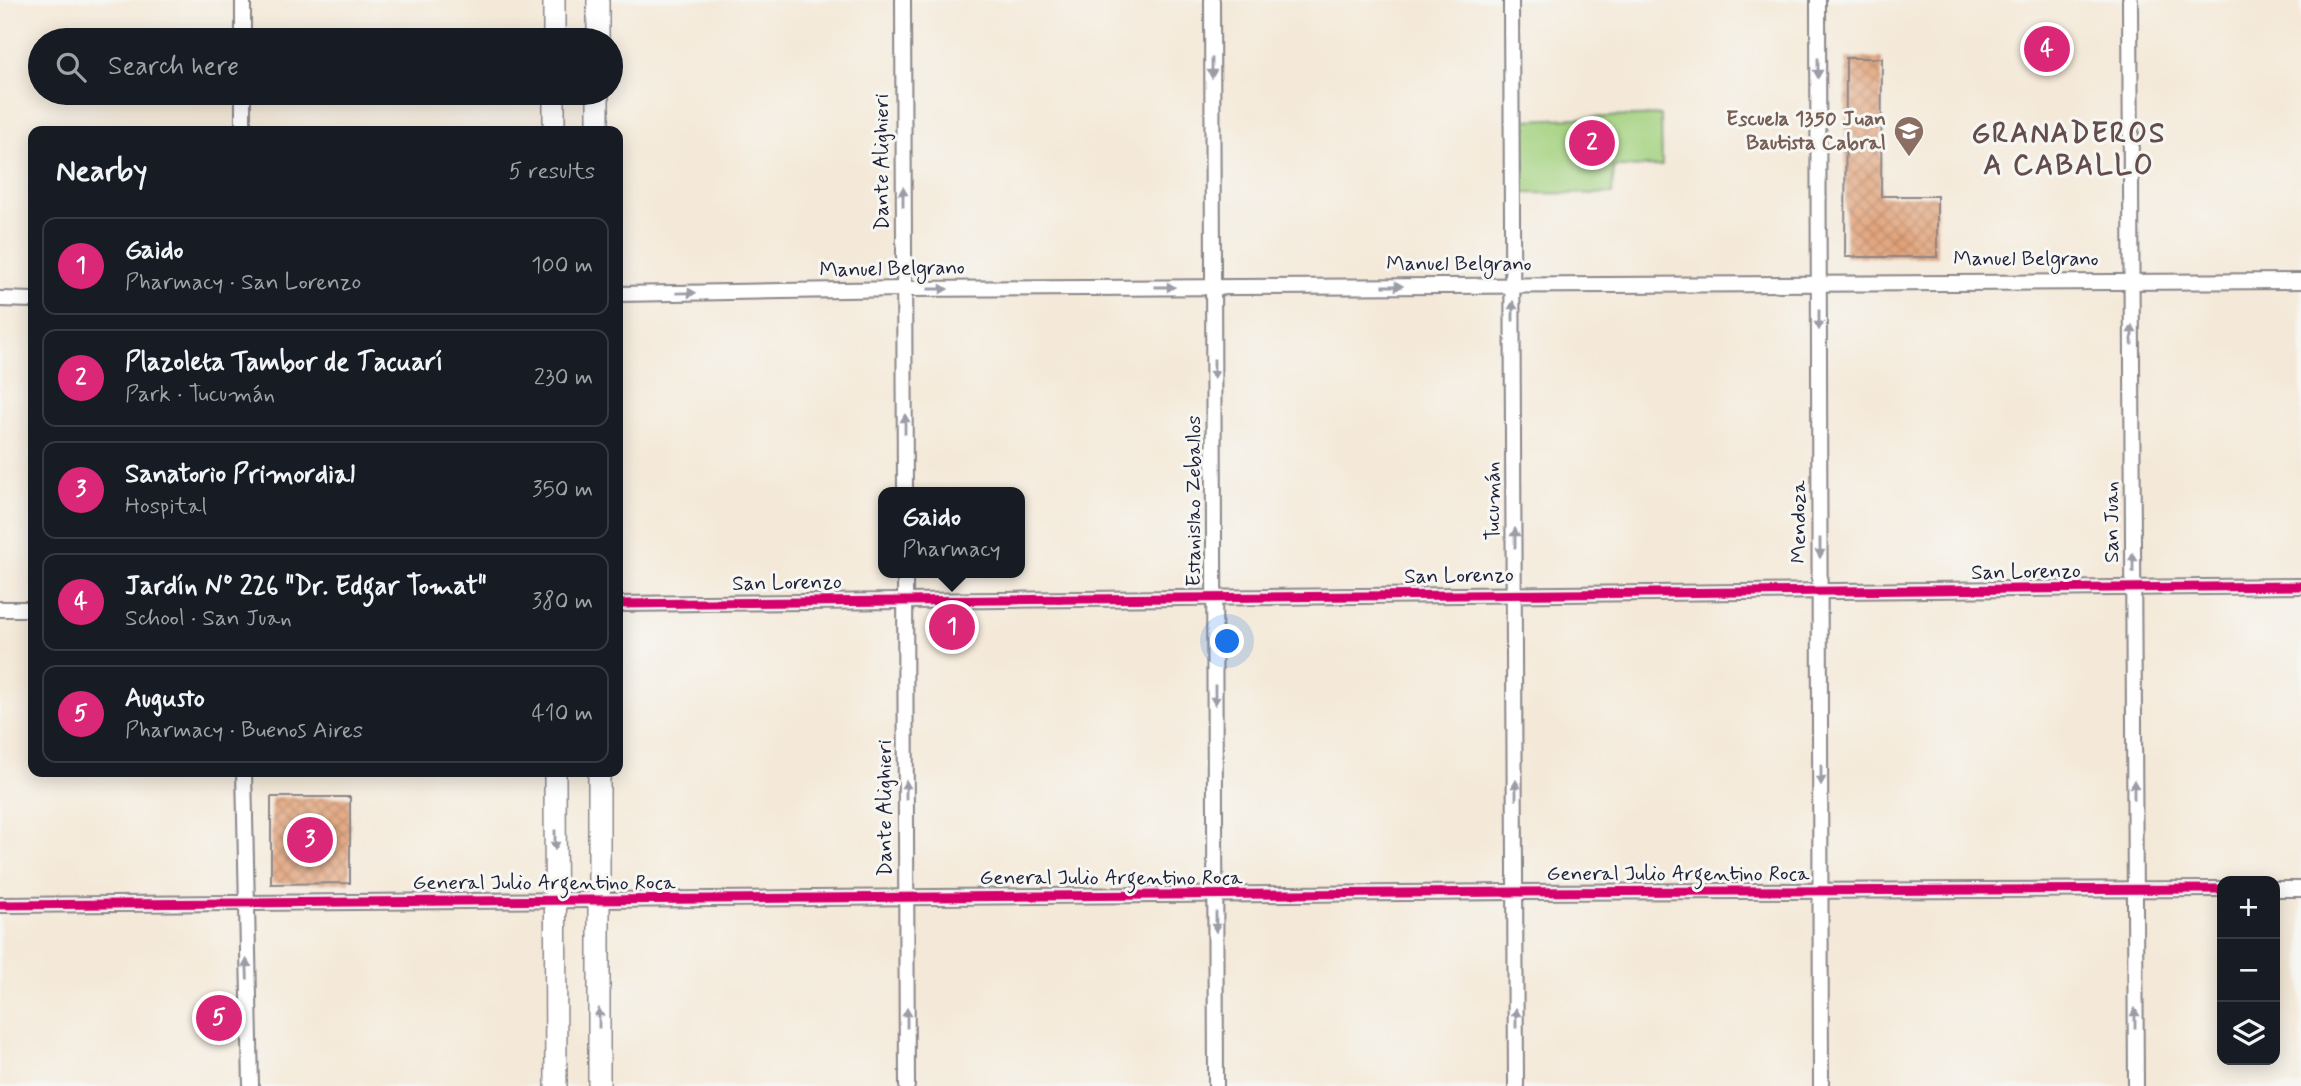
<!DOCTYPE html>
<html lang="en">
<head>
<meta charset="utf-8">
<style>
	:root { --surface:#171b24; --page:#20242c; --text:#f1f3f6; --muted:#9ea1a6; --line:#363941; --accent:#db2777 }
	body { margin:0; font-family:Mynerve,sans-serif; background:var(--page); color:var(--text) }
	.controls { position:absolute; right:21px; bottom:21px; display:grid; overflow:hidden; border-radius:14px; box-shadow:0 4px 18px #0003 }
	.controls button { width:63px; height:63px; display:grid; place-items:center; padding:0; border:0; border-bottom:2px solid var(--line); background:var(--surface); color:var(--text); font:35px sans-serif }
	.you { position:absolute; left:1228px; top:642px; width:24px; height:24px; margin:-18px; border:5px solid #fff; border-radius:50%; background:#1a73e8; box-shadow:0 0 0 10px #1a73e833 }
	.badge { display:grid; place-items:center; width:46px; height:46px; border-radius:50%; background:var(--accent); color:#fff; font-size:23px; font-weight:700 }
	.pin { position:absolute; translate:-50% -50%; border:4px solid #fff; box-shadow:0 2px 7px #0006 }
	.popup { position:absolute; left:878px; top:487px; width:147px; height:91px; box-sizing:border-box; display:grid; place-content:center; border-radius:14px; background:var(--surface); filter:drop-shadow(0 2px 5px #0005); font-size:23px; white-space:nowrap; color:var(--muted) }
	.popup b { font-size:26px; color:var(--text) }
	.popup::after { content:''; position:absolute; left:50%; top:100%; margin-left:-14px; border:14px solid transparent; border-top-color:var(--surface) }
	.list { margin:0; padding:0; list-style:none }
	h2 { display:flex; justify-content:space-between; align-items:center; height:91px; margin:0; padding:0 28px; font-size:30px }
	h2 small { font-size:23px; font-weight:400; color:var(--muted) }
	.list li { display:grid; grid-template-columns:46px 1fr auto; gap:21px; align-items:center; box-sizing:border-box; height:98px; margin:0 14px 14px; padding:0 14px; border:2px solid var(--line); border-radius:14px }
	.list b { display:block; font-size:26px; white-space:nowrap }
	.list p { margin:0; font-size:23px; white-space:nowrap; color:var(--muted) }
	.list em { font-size:23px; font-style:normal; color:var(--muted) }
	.icon { flex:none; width:38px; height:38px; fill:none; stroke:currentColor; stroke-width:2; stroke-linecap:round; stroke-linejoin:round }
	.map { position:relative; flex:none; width:2301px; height:1086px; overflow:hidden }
	.search { position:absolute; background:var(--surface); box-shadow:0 4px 18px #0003; left:28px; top:28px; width:595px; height:77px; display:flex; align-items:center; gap:18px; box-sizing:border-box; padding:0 24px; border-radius:38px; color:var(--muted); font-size:26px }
	.panel { position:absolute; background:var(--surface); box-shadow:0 4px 18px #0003; left:28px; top:126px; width:595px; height:651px; border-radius:14px }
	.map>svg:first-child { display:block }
	.park { fill:#a4d280; stroke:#637a5e; stroke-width:2 }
	.building { fill:url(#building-cross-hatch) }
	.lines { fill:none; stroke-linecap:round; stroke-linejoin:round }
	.minor-casing { stroke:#8b868a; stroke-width:18 }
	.secondary-casing { stroke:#8b868a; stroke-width:24 }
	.minor { stroke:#fff; stroke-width:14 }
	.secondary { stroke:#fff; stroke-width:21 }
	.cycleway-casing { stroke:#f6f6f2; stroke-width:13 }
	.cycleway { stroke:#d6006c; stroke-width:9 }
	.oneway { fill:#9c9ca7 }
	.labels { text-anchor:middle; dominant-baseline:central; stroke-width:6; stroke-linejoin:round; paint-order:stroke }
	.education-label { font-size:21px; font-weight:bold; fill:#785e54; stroke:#f6f6f2; text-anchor:end }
	.street-label { font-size:21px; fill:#22223b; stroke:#f6f6f2 }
	.district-label { font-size:28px; font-weight:bold; letter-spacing:2px; fill:#644c4d; stroke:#f6f6f2 }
</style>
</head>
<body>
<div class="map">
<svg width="2301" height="1086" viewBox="0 0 2301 1086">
	<defs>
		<pattern id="building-cross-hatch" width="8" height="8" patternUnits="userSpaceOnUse" patternTransform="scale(1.75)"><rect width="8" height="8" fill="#e09b6e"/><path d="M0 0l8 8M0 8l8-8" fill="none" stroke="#b57e5c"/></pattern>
	</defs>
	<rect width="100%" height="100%" fill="#f6f6f2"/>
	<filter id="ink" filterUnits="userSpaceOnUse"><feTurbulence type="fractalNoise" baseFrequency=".0143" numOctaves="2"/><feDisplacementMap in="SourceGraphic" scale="14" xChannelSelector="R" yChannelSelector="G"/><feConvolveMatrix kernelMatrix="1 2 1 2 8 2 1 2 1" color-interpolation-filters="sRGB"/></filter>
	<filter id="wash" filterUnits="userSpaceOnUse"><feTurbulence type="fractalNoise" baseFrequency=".00686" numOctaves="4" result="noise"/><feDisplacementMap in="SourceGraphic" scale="28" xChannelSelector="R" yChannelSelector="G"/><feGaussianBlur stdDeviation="1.57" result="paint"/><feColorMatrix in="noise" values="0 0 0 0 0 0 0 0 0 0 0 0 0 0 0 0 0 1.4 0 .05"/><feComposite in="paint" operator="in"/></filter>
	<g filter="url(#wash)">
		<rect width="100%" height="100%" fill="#f4e9d8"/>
		<polygon class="park" points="1661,115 1662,166 1614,167 1612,194 1524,193 1523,120"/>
		<g id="blocks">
			<g class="building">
				<polygon points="1846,58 1882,58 1881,196 1937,196 1937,257 1845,257"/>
				<polygon points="271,797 350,797 350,883 271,884"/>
			</g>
		</g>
	</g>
	<g filter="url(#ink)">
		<use href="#blocks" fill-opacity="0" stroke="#8b868a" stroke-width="2"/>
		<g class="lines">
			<g class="minor-casing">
				<g id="minor">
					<polyline points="243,0 243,40"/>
					<polyline points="903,0 905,492"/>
					<polyline points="1212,0 1216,1086"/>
					<polyline points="1511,0 1516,1086"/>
					<polyline points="1818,0 1821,1086"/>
					<polyline points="2130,0 2136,1086"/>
					<polyline points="243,93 243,131"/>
					<polyline points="618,294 904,289 2301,281"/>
					<polyline points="0,299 33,300"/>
					<polyline points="905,573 907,1086"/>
					<polyline points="618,604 2301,586"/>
					<polyline points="0,609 33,609"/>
					<polyline points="244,772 251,1086"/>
					<polyline points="2275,889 2301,889"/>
					<polyline points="0,905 1516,892 2222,889"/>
				</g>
			</g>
			<g class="secondary-casing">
				<g id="secondary">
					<polyline points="554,0 554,40"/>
					<polyline points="598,0 598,40"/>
					<polyline points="554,93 554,131"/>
					<polyline points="598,93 598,131"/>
					<polyline points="555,772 556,1086"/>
					<polyline points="599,1086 599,772"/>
				</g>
			</g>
			<use href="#minor" class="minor"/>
			<use href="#secondary" class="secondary"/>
			<g class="cycleway-casing">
				<g id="cycleway">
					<polyline points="618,604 2301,586"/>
					<polyline points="0,905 1516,892 2222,889"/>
				</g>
			</g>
			<use href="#cycleway" class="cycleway"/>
		</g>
		<defs><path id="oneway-solid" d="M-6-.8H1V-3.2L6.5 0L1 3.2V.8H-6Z" transform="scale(1.75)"/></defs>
		<g class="oneway">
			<use href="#oneway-solid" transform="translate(1212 68) rotate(90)"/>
			<use href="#oneway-solid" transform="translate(1818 68) rotate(90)"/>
			<use href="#oneway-solid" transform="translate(903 197) rotate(-90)"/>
			<use href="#oneway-solid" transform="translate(1393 286)"/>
			<use href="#oneway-solid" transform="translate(1165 287)"/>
			<use href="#oneway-solid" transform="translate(938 289)"/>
			<use href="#oneway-solid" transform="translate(686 293) rotate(-1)"/>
			<use href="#oneway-solid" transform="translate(1513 311) rotate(-90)"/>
			<use href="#oneway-solid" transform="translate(1819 320) rotate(90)"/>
			<use href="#oneway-solid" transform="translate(2132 335) rotate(-90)"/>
			<use href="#oneway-solid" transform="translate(1214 369) rotate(90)"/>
			<use href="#oneway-solid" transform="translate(905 424) rotate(-90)"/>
			<use href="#oneway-solid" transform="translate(1515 538) rotate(-90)"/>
			<use href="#oneway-solid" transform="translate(1820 548) rotate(90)"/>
			<use href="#oneway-solid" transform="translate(2133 563) rotate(-90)"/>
			<use href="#oneway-solid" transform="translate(1215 695) rotate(90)"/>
			<use href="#oneway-solid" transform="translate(1821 775) rotate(90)"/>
			<use href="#oneway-solid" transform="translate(906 790) rotate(-90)"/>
			<use href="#oneway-solid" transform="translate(1516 790) rotate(-90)"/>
			<use href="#oneway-solid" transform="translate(2134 790) rotate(-90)"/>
			<use href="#oneway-solid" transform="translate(555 840) rotate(90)"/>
			<use href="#oneway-solid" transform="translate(1216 922) rotate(90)"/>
			<use href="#oneway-solid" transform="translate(247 969) rotate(-92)"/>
			<use href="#oneway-solid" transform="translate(599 1018) rotate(-90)"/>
			<use href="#oneway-solid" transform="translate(907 1018) rotate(-90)"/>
			<use href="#oneway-solid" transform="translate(1516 1018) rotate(-90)"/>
			<use href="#oneway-solid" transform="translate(2135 1018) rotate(-90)"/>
		</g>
	</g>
	<defs>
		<g id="school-pin" transform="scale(1.575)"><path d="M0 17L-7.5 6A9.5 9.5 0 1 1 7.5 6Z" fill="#8d6e63" stroke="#f6f6f2"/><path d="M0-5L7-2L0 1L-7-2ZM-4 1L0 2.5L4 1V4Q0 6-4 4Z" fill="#fff"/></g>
	</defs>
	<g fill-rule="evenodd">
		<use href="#school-pin" x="1909" y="131"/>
	</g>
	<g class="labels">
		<g class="education-label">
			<text x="1886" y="119">Escuela 1350 Juan<tspan x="1886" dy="24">Bautista Cabral</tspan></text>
		</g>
		<g class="street-label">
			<text transform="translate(882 162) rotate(-90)">Dante Alighieri</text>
			<text x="2026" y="259">Manuel Belgrano</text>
			<text x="1459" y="264">Manuel Belgrano</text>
			<text transform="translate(892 269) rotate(-1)">Manuel Belgrano</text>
			<text transform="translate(1194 501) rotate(-90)">Estanislao Zeballos</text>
			<text transform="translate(1493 501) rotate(-90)">Tucumán</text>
			<text transform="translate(1799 522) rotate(-90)">Mendoza</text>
			<text transform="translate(2112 522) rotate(-90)">San Juan</text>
			<text transform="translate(2026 572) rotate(-1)">San Lorenzo</text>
			<text transform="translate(1459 576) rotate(-1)">San Lorenzo</text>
			<text transform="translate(787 583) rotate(-1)">San Lorenzo</text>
			<text transform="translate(885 808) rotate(-90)">Dante Alighieri</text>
			<text x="1678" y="874">General Julio Argentino Roca</text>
			<text x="1111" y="878">General Julio Argentino Roca</text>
			<text x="544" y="883">General Julio Argentino Roca</text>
		</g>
		<g class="district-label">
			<text x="2069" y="134">GRANADEROS<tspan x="2069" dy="32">A CABALLO</tspan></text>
		</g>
	</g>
</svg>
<div class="controls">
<button>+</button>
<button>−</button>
<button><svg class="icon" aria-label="layers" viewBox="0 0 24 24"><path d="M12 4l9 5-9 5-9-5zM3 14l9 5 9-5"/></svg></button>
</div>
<div class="you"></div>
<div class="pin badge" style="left:952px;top:627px">1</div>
<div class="popup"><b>Gaido</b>Pharmacy</div>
<div class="pin badge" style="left:1592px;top:143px">2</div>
<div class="pin badge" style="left:310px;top:840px">3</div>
<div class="pin badge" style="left:2047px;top:49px">4</div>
<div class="pin badge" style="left:219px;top:1018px">5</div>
<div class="search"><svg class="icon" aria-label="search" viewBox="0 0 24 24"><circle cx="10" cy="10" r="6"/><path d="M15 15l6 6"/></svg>Search here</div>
<section class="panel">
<h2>Nearby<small>5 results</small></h2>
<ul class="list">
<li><span class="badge">1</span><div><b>Gaido</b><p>Pharmacy · San Lorenzo</p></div><em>100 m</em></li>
<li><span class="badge">2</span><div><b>Plazoleta Tambor de Tacuarí</b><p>Park · Tucumán</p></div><em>230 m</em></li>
<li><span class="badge">3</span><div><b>Sanatorio Primordial</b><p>Hospital</p></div><em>350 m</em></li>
<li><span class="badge">4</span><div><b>Jardín Nº 226 &quot;Dr. Edgar Tomat&quot;</b><p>School · San Juan</p></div><em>380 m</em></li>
<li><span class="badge">5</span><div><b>Augusto</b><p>Pharmacy · Buenos Aires</p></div><em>410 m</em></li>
</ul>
</section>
</div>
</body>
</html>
